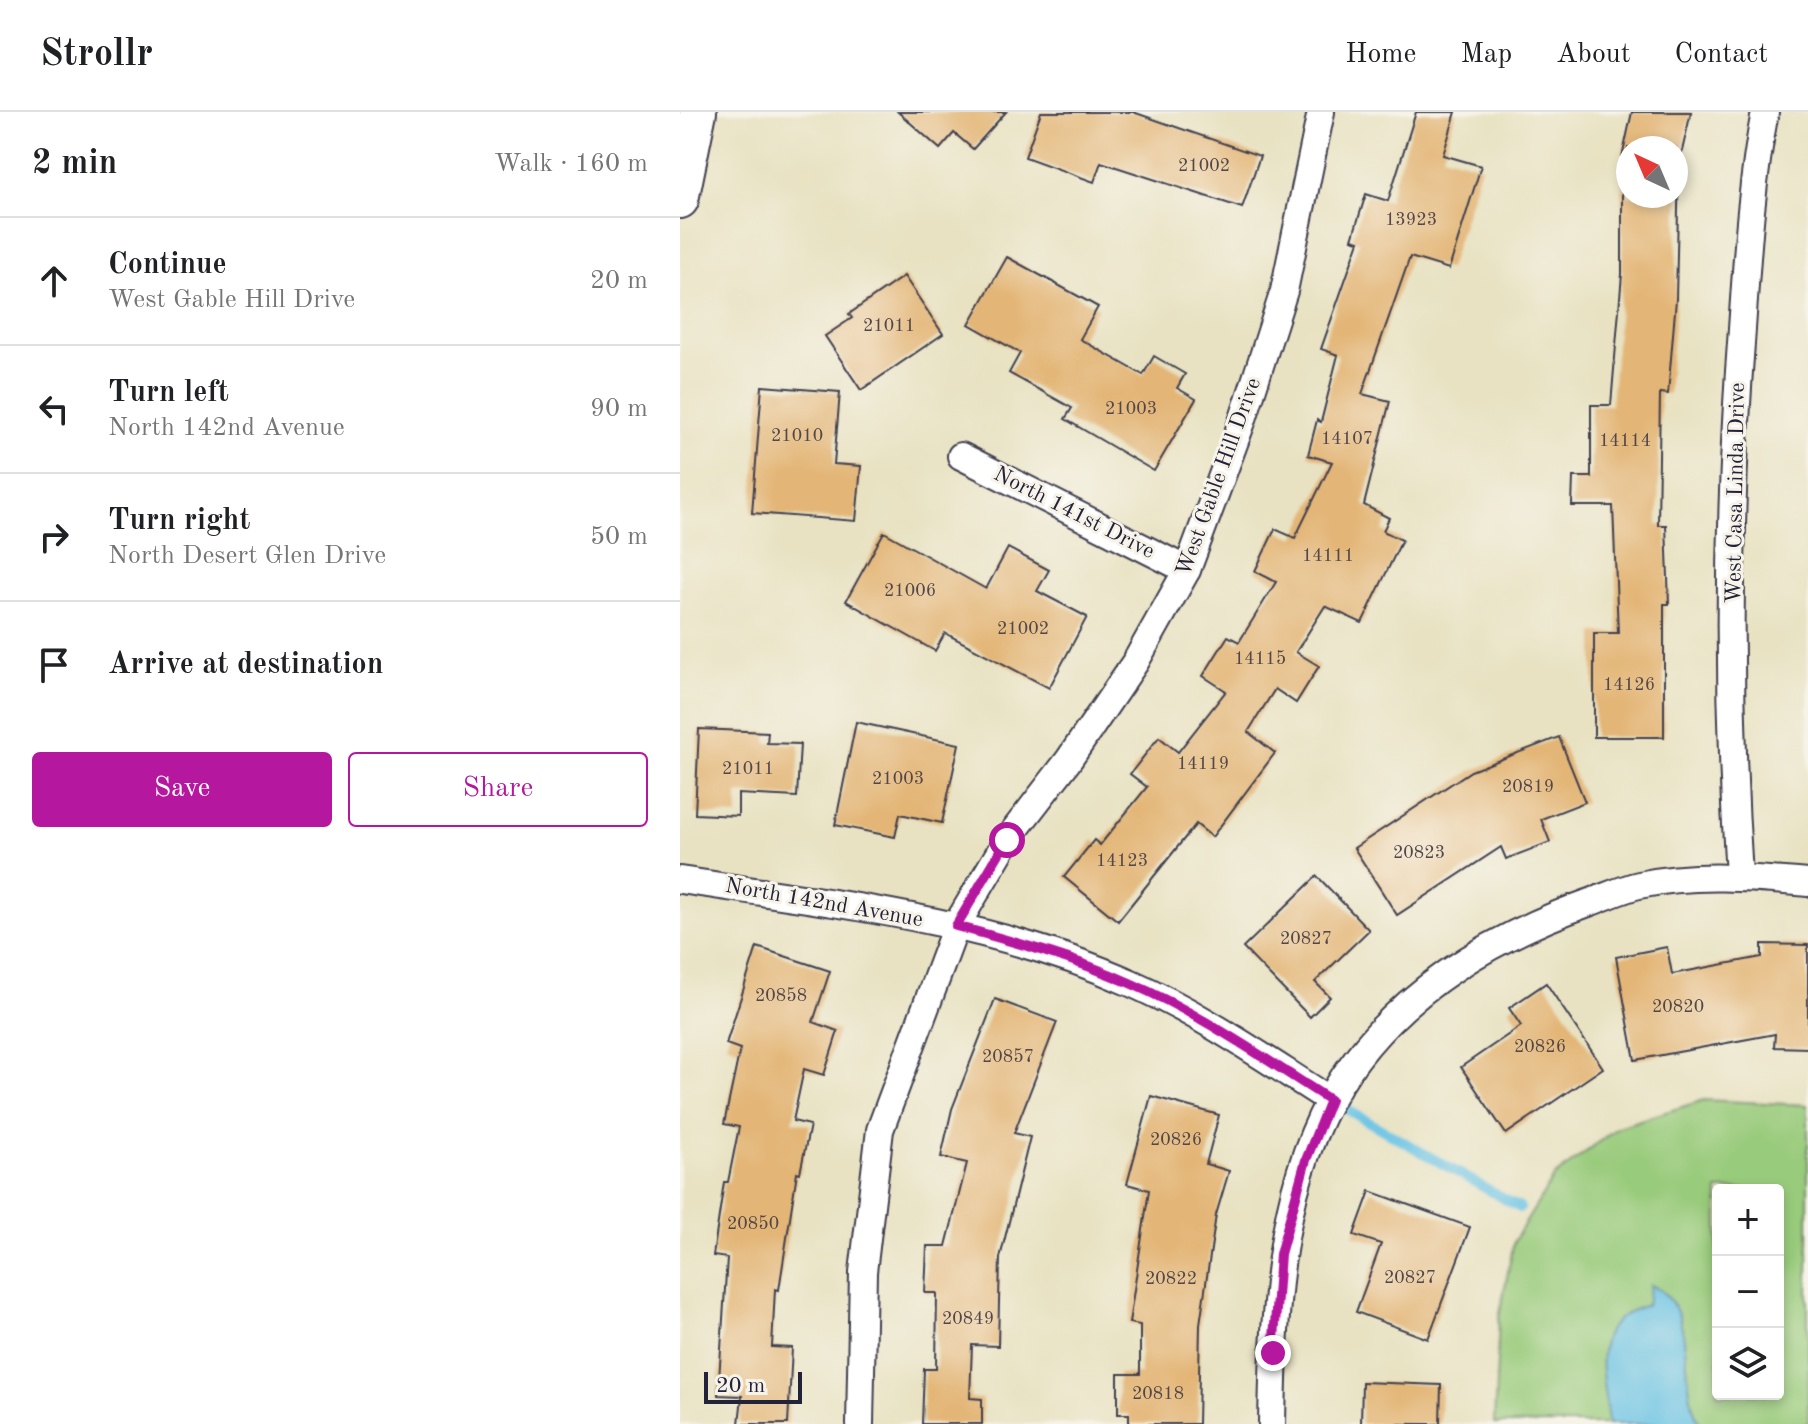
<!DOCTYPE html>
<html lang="en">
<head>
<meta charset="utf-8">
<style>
	:root { --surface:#fff; --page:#f6f6f6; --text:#202124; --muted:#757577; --line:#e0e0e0; --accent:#b5179e }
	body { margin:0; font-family:"Old Standard TT",serif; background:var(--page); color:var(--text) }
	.controls { position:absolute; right:24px; bottom:24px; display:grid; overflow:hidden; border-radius:8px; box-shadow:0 4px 12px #0003 }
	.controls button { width:72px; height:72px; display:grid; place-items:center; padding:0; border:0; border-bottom:2px solid var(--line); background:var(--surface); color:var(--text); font:40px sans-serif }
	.compass { position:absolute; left:936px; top:24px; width:72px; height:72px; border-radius:50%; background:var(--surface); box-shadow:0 4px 12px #0003; rotate:316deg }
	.scale { position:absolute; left:24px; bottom:20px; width:98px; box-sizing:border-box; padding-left:8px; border:4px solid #22223b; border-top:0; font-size:22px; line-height:28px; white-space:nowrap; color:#22223b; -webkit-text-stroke:6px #f7f3e8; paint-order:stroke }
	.stop { position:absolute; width:24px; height:24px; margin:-18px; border:6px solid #b5179e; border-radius:50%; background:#fff }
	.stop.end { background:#b5179e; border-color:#fff; box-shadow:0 2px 8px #0008 }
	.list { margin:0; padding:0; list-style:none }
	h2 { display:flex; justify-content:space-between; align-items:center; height:104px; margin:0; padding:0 32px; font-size:34px }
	h2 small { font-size:26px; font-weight:400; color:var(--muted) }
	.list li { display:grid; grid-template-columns:52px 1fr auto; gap:24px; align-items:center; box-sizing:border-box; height:128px; padding:0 32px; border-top:2px solid var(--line) }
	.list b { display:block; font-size:30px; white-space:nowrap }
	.list p { margin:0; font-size:26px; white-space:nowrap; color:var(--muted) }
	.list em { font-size:26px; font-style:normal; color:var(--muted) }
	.actions { display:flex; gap:16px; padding:24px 32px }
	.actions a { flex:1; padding:18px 0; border:2px solid var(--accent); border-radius:8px; text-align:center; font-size:28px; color:var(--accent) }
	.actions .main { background:var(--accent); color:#fff }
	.icon { flex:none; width:44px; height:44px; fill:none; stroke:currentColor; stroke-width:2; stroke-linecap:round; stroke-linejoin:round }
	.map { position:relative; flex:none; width:1128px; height:1312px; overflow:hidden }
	header { display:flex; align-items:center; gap:48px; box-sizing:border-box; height:112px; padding:0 40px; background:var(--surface); border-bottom:2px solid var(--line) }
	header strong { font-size:38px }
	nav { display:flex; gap:44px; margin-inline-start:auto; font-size:28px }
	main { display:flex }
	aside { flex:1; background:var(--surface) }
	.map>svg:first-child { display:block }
	.green { fill:#99cb7b; stroke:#5e765b; stroke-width:2; fill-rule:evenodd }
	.water { fill:#67c3e5; stroke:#447290; stroke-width:2 }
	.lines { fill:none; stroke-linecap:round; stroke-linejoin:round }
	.stream { stroke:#67c3e5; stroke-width:10 }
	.building { fill:#e3b576; fill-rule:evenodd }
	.street-casing { stroke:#403f4f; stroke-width:30 }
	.secondary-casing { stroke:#403f4f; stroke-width:40 }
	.street { stroke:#fff; stroke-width:26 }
	.secondary { stroke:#fff; stroke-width:36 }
	.route { stroke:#b5179e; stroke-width:10 }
	.labels { text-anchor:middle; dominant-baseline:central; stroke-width:6; stroke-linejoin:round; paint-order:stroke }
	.number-label { font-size:18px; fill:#52474a }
	.street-label { font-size:22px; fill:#22223b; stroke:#f7f3e8 }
</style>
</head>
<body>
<header>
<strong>Strollr</strong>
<nav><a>Home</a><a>Map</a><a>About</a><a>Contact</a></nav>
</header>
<main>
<aside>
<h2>2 min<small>Walk · 160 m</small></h2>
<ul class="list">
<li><svg class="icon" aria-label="ahead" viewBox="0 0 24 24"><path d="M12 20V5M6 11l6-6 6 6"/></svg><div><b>Continue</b><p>West Gable Hill Drive</p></div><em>20 m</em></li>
<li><svg class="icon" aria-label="left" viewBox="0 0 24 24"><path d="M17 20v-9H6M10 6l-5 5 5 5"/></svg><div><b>Turn left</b><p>North 142nd Avenue</p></div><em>90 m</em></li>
<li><svg class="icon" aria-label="right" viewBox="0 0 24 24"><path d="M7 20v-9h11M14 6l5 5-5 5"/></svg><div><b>Turn right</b><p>North Desert Glen Drive</p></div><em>50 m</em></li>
<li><svg class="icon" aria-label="arrive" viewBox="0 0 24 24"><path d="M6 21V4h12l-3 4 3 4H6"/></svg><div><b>Arrive at destination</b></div></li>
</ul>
<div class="actions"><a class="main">Save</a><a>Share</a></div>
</aside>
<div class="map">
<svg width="1128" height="1312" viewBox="0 0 1128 1312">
	<rect width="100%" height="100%" fill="#f7f3e8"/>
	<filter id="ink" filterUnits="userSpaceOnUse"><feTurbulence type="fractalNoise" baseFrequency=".0125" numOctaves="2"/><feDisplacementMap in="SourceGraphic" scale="16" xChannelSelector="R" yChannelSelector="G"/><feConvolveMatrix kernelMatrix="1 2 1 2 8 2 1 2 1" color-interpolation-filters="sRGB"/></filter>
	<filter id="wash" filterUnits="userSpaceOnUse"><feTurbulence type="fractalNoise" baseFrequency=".006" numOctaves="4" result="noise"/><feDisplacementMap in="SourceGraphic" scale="32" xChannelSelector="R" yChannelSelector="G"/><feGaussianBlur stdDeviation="1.8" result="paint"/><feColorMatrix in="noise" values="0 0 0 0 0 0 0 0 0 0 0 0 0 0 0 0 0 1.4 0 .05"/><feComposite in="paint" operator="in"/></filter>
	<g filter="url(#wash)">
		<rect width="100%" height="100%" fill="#e8e2c2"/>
		<path class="green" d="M1024,988L1128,993V1312H814L819,1206L834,1129L874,1065L938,1015ZM1038,1078H1098V1282H1038Z"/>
		<path class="water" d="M971,1173C1020,1194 997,1274 1020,1312H928C924,1260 903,1212 967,1193Z"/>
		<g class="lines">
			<polyline class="stream" points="652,989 840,1096"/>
		</g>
		<g id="blocks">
			<g class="building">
				<polygon points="218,0 326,0 293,37 274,21 260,37"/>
				<polygon points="361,0 453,0 580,44 562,96 421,50 414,70 345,45"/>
				<polygon points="736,0 776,0 763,43 801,54 769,157 730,145 682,282 710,289 684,393 709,406 703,419 722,428 682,511 645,494 616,540 639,554 616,591 595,577 568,620 595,641 532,725 516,712 438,809 384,765 414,728 420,733 467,675 450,662 479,625 498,640 546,579 523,564 548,524 559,530 596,470 575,459 595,417 615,426 652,350 628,343 637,308 641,310 658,243 641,237 679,129 672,127 686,82 708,89"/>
				<path d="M952,0H1011L999,52L996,187L988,282L980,281L978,413H986L989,492H984V625H914V521H938L933,394H892L893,365H911V293H931L942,162V46ZM948,36H996V84H948Z"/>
				<polygon points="327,145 418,195 400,227 463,263 474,244 505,262 497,276 516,287 474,359 385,307 392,296 329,261 340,241 289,212"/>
				<polygon points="224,164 263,222 181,278 145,224 172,206 169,202"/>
				<polygon points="82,274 160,280 154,352 181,354 176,409 72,401"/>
				<polygon points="204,420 306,477 328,436 369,458 357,479 407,505 369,576 265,521 255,539 166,489"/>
				<polygon points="176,610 279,632 262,711 220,702 215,725 155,713"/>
				<polygon points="19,617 88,620 87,631 120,632 117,685 58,682 58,704 15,702"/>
				<polygon points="879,625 905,690 861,707 870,730 826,747 821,735 717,803 674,736 791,659"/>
				<polygon points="637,764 689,818 635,870 650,885 630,905 563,836"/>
				<polygon points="1082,832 1128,833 1128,936 1094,935 1095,922 955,948 936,845 987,835 992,862 1082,845"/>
				<polygon points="77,835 150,859 133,910 158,919 144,963 124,957 113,1009 130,1013 120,1061 117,1060 99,1178 95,1177 92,1235 112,1236 108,1312 59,1312 62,1284 38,1283 47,1146 33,1144 44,1070 48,1070 59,1015 44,1012 60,937 46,932"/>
				<polygon points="866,871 923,956 826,1022 781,955 841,914 829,896"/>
				<polygon points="315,887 377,910 334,1021 350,1025 320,1146 318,1234 292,1233 290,1286 302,1287 302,1312 242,1312 244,1257 256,1257 257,1181 245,1181 247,1134 266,1134 287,1051 261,1045 272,997"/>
				<polygon points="471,984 539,1003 526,1052 549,1059 536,1103 520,1212 518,1312 449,1312 449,1302 438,1302 438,1262 460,1262 460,1213 449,1211 469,1078 447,1072"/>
				<polygon points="690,1079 790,1115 748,1227 676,1200 701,1132 674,1123"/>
				<polygon points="682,1270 761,1273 760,1312 681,1312"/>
			</g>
		</g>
	</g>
	<g filter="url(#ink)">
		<use href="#blocks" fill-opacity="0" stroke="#403f4f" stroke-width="2"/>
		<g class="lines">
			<g class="street-casing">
				<g id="street">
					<polyline points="281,344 507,458"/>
					<path d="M1059,764C1047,583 1048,399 1062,217C1067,144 1071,72 1085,0"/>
					<path d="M0,768C152,791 309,808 451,871C521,902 585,947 650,988"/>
					<polyline points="180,1312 183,1160 200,1018 276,814 327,728 388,649 456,549 507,458 562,310 604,179 641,0"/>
					<path d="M592,1312C594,1203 597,1086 650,988C705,888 804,828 908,791C925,785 942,777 959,773C1014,761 1073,766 1128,771"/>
				</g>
			</g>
			<g class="secondary-casing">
				<polyline id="secondary" points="0,88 18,0"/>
			</g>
			<use href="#street" class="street"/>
			<use href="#secondary" class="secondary"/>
		</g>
	</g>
	<g class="lines" filter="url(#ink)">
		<path class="route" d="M327,728L276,814C335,830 394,846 450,871C521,902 585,947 650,988L626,1048L600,1142L593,1241"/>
	</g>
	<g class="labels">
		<g class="number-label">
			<text x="524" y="54">21002</text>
			<text x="731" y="108">13923</text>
			<text x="209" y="214">21011</text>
			<text x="451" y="297">21003</text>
			<text x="117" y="324">21010</text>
			<text x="667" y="327">14107</text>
			<text x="945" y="329">14114</text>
			<text x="648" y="444">14111</text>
			<text x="230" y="479">21006</text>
			<text x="343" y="517">21002</text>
			<text x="580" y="547">14115</text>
			<text x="949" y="573">14126</text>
			<text x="523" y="652">14119</text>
			<text x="68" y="657">21011</text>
			<text x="218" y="667">21003</text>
			<text x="848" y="675">20819</text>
			<text x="739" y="741">20823</text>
			<text x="442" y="749">14123</text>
			<text x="626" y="827">20827</text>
			<text x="101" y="884">20858</text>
			<text x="998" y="895">20820</text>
			<text x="860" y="935">20826</text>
			<text x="328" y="945">20857</text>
			<text x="496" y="1028">20826</text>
			<text x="73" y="1112">20850</text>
			<text x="730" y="1166">20827</text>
			<text x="491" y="1167">20822</text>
			<text x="288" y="1207">20849</text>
			<text x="478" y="1282">20818</text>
		</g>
		<g class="street-label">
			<text transform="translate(539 365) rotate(-70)">West Gable Hill Drive</text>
			<text transform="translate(1056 381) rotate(-89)">West Casa Linda Drive</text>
			<text transform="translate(394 401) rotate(27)">North 141st Drive</text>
			<text transform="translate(144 791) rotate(10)">North 142nd Avenue</text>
		</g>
	</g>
</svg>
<div class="controls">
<button>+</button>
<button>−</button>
<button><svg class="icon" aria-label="layers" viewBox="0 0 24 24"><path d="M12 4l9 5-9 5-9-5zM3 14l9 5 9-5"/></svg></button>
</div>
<svg class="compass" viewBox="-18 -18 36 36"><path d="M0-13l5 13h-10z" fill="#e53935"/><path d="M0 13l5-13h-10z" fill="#757577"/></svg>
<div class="scale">20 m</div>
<div class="stop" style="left:327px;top:728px"></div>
<div class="stop end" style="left:593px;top:1241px"></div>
</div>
</main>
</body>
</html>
